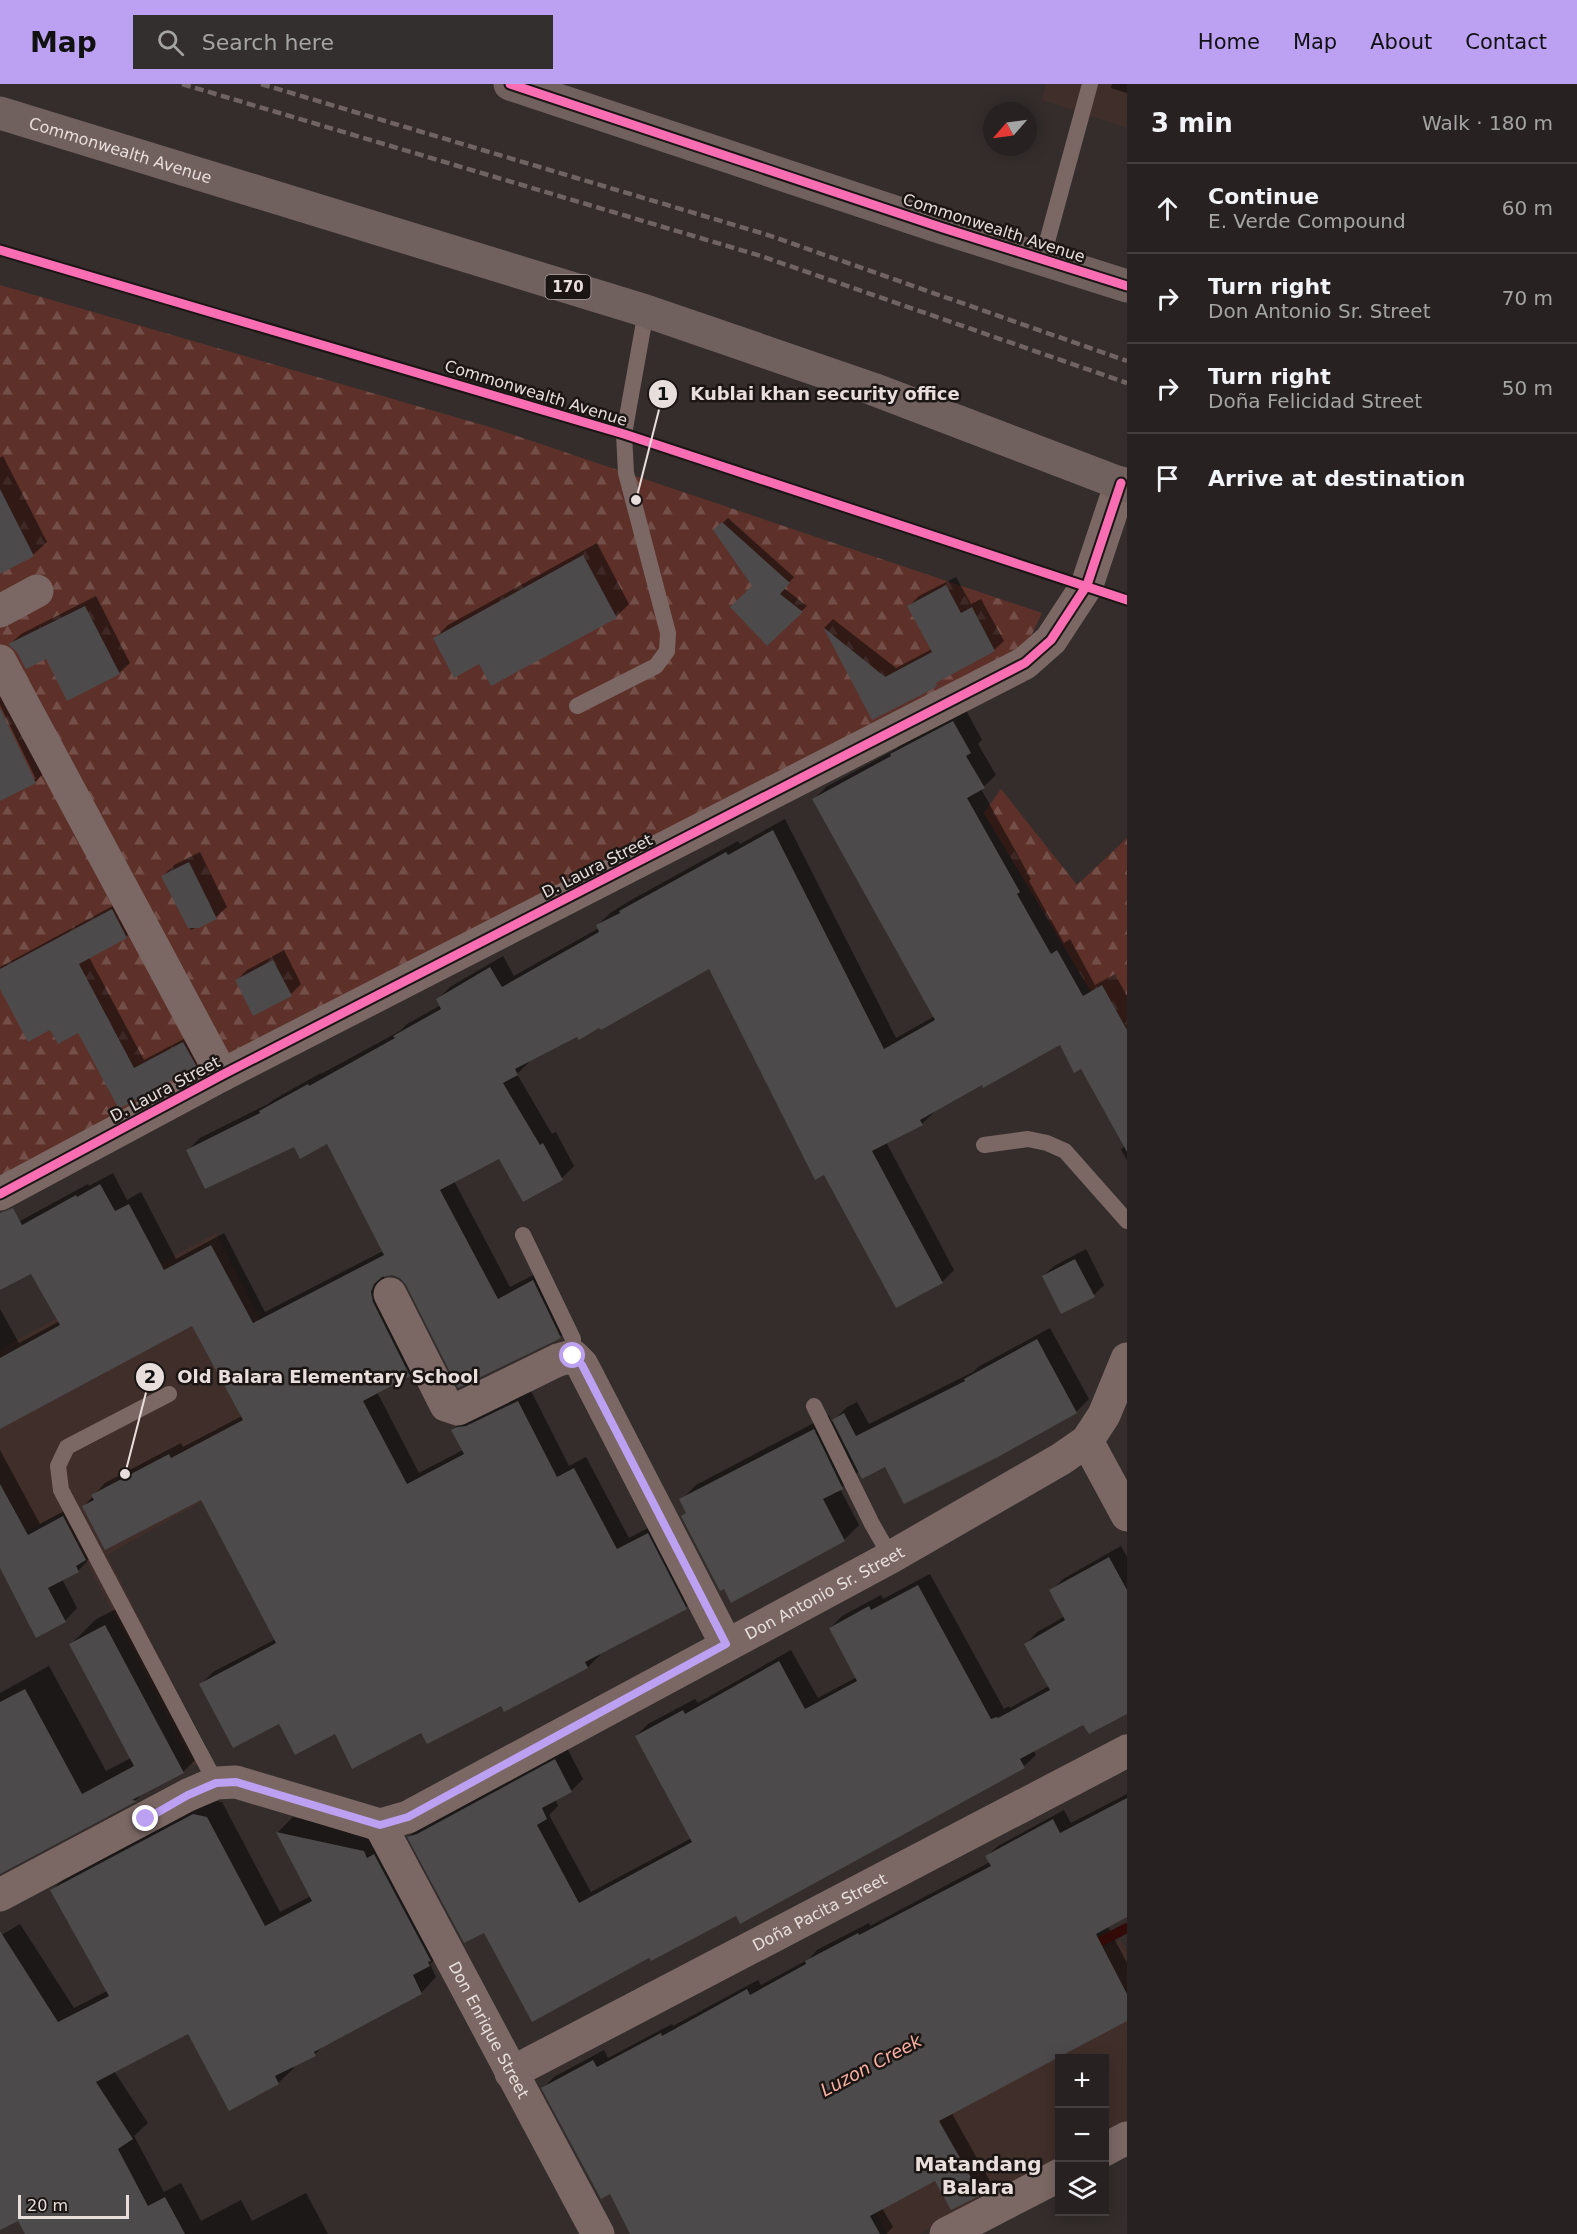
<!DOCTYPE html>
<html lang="en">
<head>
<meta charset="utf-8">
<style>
	:root { --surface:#272221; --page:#332f2e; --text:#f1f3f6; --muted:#a4a4a5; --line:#433f3f; --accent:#bca0f2 }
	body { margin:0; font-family:"DejaVu Sans",sans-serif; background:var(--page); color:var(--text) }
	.controls { position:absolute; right:18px; bottom:18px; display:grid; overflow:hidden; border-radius:0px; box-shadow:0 3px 15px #0003 }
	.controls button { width:54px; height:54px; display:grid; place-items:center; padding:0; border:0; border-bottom:2px solid var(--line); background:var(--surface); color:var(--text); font:30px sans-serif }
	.compass { position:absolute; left:983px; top:18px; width:54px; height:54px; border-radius:50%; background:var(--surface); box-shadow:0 3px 15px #0003; rotate:242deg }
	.scale { position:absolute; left:18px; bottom:15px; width:111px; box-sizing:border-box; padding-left:6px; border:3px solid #e8dfdd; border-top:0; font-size:16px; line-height:21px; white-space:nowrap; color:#e8dfdd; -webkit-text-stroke:4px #1b1514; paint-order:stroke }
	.stop { position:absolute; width:18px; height:18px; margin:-14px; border:4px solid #bca0f2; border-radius:50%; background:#fff }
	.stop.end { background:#bca0f2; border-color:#fff; box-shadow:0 2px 6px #0008 }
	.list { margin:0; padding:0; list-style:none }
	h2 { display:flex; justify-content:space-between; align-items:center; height:78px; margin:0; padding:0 24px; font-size:26px }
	h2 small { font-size:20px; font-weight:400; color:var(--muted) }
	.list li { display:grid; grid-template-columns:39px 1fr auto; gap:18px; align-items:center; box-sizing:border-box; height:90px; padding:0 24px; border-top:2px solid var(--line) }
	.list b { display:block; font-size:22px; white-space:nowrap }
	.list p { margin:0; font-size:20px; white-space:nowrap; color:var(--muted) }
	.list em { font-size:20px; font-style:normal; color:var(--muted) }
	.icon { flex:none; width:33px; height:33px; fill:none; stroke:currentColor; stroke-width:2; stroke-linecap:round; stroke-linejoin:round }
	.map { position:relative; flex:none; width:1127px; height:2150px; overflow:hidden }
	header { display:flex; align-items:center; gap:36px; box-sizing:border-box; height:84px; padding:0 30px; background:var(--accent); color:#111 }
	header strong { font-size:28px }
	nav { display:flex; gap:33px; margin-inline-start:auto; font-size:21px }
	.search { width:420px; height:54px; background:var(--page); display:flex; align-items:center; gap:15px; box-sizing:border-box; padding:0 21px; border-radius:0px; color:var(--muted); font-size:22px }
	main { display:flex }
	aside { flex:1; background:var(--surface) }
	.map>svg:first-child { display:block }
	.built { fill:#402e2a }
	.forest { fill:url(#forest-firs) }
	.shadow { fill:#0007 }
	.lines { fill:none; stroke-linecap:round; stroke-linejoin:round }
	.stream { stroke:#320a07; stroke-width:10 }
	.building { fill:#4c4a4b }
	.lane { stroke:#7b6865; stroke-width:16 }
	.street { stroke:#7b6865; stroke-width:33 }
	.primary { stroke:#70605e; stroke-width:33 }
	.rail { stroke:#706462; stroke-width:4.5; stroke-dasharray:9 4.5; stroke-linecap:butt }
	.cycleway-casing { stroke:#1b1514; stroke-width:13 }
	.cycleway { stroke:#f96db3; stroke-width:9 }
	.route { stroke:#bca0f2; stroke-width:8 }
	.labels { text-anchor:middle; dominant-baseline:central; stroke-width:5; stroke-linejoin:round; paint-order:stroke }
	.shield { fill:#1b1514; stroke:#aaa2a1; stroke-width:1.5 }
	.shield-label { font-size:15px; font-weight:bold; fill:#e8dfdd }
	.street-label { font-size:16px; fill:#e8dfdd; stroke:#1b1514 }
	.water-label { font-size:18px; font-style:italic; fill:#f9b0a1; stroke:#1b1514 }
	.quarter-label { font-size:20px; font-weight:bold; fill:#e8dfdd; stroke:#1b1514 }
	.leader { fill:none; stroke:#e8dfdd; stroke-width:2 }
	.callout-dot { fill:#e8dfdd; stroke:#1b1514; stroke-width:2 }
	.mark-label { font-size:18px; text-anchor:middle; font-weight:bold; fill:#111 }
	.callout-label { font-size:18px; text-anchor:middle; font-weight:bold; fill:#e8dfdd; stroke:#1b1514; stroke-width:5; stroke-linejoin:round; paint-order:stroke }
</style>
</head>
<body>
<header>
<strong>Map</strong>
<div class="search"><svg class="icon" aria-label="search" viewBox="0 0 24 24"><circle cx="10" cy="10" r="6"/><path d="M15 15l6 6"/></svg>Search here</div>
<nav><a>Home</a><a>Map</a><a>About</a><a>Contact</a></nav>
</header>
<main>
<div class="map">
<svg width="1127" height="2150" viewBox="0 0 1127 2150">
	<defs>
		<pattern id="forest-firs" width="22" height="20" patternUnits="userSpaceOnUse" patternTransform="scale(1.5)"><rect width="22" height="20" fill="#5d3129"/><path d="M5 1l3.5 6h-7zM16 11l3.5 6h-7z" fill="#744e48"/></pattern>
	</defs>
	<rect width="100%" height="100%" fill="#342d2c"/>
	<g class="built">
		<polygon points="1046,0 1127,0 1127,44 1042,16"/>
		<polygon points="216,1149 319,1352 107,1471 211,1674 193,1682 61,1429 0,1461 0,1265"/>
		<polygon points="1120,1855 1127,1867 1127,2038 1105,2050 1104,1974 1060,1974 1059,2075 920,2150 887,2150 816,2019"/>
	</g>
	<g class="forest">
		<polygon points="0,201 493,344 1042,529 1024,567 0,1097"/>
		<polygon points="1001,705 1077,801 1127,754 1127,968 984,729"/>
	</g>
	<g class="shadow">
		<polygon points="1112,0 1127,0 1127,9 1111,4"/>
		<polygon points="3,372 47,458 33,471 0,489 0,374"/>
		<polygon points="728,434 794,493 784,504 807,522 767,560 754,502 715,446"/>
		<polygon points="597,459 629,520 616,533 480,578 435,554 448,541"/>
		<polygon points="956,493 971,520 981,515 1004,557 994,566 873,634 824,544 833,535 896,584 932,565 909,522 919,512"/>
		<polygon points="96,512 130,579 119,589 18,567 10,560 21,550"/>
		<polygon points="0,578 49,684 36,697 0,715 0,628 33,695 36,695 0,621"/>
		<polygon points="966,626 982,656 978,660 996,691 981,705 1031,795 1029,797 1064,859 1070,855 1095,901 1115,890 1127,912 1127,1076 1121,1066 1125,1061 1081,983 1061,959 982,999 934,1028 922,1040 886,1058 954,1186 942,1198 710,883 530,977 517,990 552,1050 556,1048 574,1082 562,1094 523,1116 499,1073 454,1097 510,1203 545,1185 572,1241 560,1253 408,1200 401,1193 392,1190 384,1191 385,1205 422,1278 409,1291 377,1308 419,1389 463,1366 453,1346 465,1334 530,1305 569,1382 586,1373 629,1454 660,1438 698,1511 686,1523 599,1569 600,1571 588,1583 501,1620 422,1647 335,1648 280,1638 201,1600 213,1588 276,1555 201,1414 83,1423 105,1399 181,1359 183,1363 242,1332 192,1240 0,1343 0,1225 19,1259 60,1237 32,1188 0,1205 0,1148 88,1100 89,1102 113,1089 127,1116 141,1108 176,1175 224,1149 265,1228 383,1167 327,1058 188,1066 200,1054 268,1020 273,1016 321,989 321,990 400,947 407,940 441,921 438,915 450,903 503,872 514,892 599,844 598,841 610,829 633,815 738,757 740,760 785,735 896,954 935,932 814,715 826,703 896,665 904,658"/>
		<polygon points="200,768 227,823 216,833 191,846 163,792 174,781"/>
		<polygon points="122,817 136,843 126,853 89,873 144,976 193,950 205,972 196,982 119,1023 79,947 51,944 0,902 0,883"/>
		<polygon points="284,866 301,900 291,910 237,896 247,886"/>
		<polygon points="1086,1165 1104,1201 1094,1211 1043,1192 1054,1182"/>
		<polygon points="1050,1244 1089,1315 1076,1328 859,1387 840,1405 859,1441 844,1456 683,1432 687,1428 681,1416 696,1401 829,1331 832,1338 847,1323 857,1318 869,1340 973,1288 978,1283"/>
		<polygon points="0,1366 40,1440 75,1421 90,1474 78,1487 62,1495 77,1524 65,1537 0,1481"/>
		<polygon points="1121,1462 1127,1473 1127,1628 1084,1639 1033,1666 1036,1671 1024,1682 736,1830 650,1872 409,1753 421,1741 567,1664 583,1695 571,1707 555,1715 558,1722 549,1731 591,1808 692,1754 636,1652 648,1640 695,1615 698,1619 791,1566 818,1614 857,1593 830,1544 842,1532 881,1511 883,1515 930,1490 1004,1625 1009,1622 1010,1624 1049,1602 1026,1560 1037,1548 1064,1533 1051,1507 1063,1495"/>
		<polygon points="129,1518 207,1664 183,1688 143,1709 136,1716 0,1788 0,1609 49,1582 106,1687 131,1674 71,1560 95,1536"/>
		<polygon points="1127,1710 1127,1831 1107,1841 1127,1879 1127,1935 951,2028 991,2099 980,2110 936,2095 882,2124 893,2143 886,2150 632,2150 611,2108 543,2004 554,1993 604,1966 608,1974 672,1940 673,1942 758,1896 761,1901 809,1875 817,1866 869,1839 870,1842 990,1778 987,1772 998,1762 1064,1726 1071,1739"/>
		<polygon points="209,1715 222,1718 280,1828 311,1812 278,1748 293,1733 379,1753 445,1866 430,1880 436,1893 421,1909 325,1960 315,1970 292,1982 294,1984 278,1999 188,1948 114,1987 148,2039 134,2052 164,2108 181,2099 201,2137 241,2116 252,2137 306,2109 328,2150 45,2150 19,2135 0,2145 0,1852 20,1840 74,1924 107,1907 52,1806 67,1791"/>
	</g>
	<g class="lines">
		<polyline class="stream" points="1088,1864 1127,1844"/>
	</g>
	<g class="building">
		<polygon points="0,405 34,472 0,490"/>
		<polygon points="722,438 790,499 780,510 803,528 767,562 730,523 752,502 713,446"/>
		<polygon points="583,471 617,534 491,602 479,580 454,594 433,554"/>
		<polygon points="946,501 961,529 972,523 995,567 936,599 937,601 935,604 872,636 823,543 885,593 932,568 907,522"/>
		<polygon points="85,522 120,590 67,617 46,575 26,585 17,568 8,560"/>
		<polygon points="0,624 36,699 0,717"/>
		<polygon points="953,637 971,669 966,672 985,704 967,714 1020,808 1017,810 1051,870 1057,866 1083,912 1102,901 1127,946 1127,1068 1081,985 1074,989 1060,961 983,1004 982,1001 920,1036 923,1041 872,1067 943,1199 896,1224 824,1091 815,1096 709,885 601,946 599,944 579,956 577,953 515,985 518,991 503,999 540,1061 543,1059 563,1096 523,1118 499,1075 440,1106 498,1215 533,1196 561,1254 458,1304 406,1201 400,1194 392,1191 382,1193 374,1200 371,1208 373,1218 410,1292 363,1317 407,1400 464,1370 451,1346 457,1343 466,1342 518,1317 557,1393 574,1384 617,1465 648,1449 687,1525 585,1578 588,1584 504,1628 501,1622 427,1660 421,1649 352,1685 335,1650 295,1671 279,1640 233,1664 199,1600 276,1559 201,1416 105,1466 82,1422 94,1416 91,1411 169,1370 171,1374 243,1336 192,1242 0,1345 0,1274 60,1241 31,1190 0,1206 0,1129 13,1124 22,1141 76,1111 77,1113 100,1100 115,1127 129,1120 164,1186 211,1161 253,1239 384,1171 327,1060 300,1075 294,1063 205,1105 186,1066 260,1029 259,1027 308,1000 309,1002 395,954 393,952 441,925 436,915 490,883 502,903 599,848 596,841 620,829 619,827 726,768 728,771 773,746 884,965 935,936 812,715 891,672 890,670"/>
		<polygon points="189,778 217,835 199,844 188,844 161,792"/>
		<polygon points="112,825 127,854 79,880 134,984 183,958 197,983 119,1025 78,949 58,960 50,946 28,958 0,905 0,885"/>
		<polygon points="273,876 292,912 253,932 235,896"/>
		<polygon points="1075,1175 1095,1213 1061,1230 1042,1192"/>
		<polygon points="1037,1255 1077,1329 998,1373 904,1420 885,1383 862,1395 832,1336 844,1329 856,1352 965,1297 964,1295"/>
		<polygon points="814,1345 843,1405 823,1415 845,1457 731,1519 724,1505 720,1507 681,1432 686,1429 679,1415"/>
		<polygon points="0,1400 28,1451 63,1432 86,1476 76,1482 79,1488 48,1504 66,1538 36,1554 0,1484"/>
		<polygon points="1109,1473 1127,1506 1127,1630 1089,1650 1083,1641 1020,1675 1025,1684 740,1840 736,1832 651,1877 649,1874 532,1938 484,1849 464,1859 407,1753 417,1750 555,1675 572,1708 542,1724 547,1735 537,1741 579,1819 692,1758 635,1652 683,1626 685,1630 779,1577 805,1625 857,1597 829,1544 869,1522 871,1526 918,1501 991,1635 997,1633 998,1634 1050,1606 1024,1560 1065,1536 1049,1506"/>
		<polygon points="105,1541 184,1689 132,1716 137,1717 0,1790 0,1618 25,1605 82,1710 134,1682 69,1560"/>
		<polygon points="1127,1714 1127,1833 1096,1850 1127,1910 1127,1937 939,2037 981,2111 951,2126 935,2097 870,2132 880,2150 630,2150 610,2110 601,2115 541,2004 593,1976 597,1983 661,1949 662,1952 747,1905 750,1911 806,1880 805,1877 858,1849 859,1851 991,1782 985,1772 1053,1735 1060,1749"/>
		<polygon points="193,1730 207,1733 265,1842 312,1817 276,1748 364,1767 367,1774 374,1770 431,1877 428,1878 430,1882 413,1891 422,1910 314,1968 316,1972 275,1992 279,2000 229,2027 188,1950 96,1998 133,2055 118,2065 148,2122 165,2113 185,2150 25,2150 18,2137 0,2146 0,1847 58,1938 109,1912 50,1806"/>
	</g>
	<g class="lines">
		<g class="lane">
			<polyline points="1042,176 1090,0"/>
			<polyline points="577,622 656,582 667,567 668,549 626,389 624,350 646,227"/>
			<polyline points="984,1061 1028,1055 1047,1059 1065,1067 1127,1137"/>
			<polyline points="523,1151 573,1255 573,1272"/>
			<polyline points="169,1310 67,1363 58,1382 61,1406 216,1699"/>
			<polyline points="814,1322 872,1440 891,1473"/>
		</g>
		<g class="street">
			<polyline points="0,527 37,507"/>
			<polyline points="0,577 222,991"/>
			<polyline points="0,1110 222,991 1025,579 1051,556 1087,501 1121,399"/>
			<polyline points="390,1210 446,1321 458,1325 558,1276 573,1272 582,1281 726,1560"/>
			<polyline points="1087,1357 1127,1431"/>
			<path id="s1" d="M380,1741L408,1733L891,1473L1061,1375L1087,1357L1104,1331L1127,1275"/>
			<path id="s2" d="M380,1741L598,2150"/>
			<polyline points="0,1811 188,1711 216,1699 236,1698 380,1741"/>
			<path id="s3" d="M511,1989L1127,1667"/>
			<polyline points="1104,2066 1127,2054"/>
			<polyline points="946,2150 1060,2091"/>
		</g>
		<g class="primary">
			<polyline points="510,0 943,144 1127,202"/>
			<path id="s4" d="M0,29L646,227L873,305L1127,402"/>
		</g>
		<g class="rail">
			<polyline points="182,0 761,172 1127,299"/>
			<polyline points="261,0 768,151 1127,277"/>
		</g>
		<g class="cycleway-casing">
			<g id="cycleway">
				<polyline points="510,0 943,144 1127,202"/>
				<polyline points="0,166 624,350 1127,516"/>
				<polyline points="0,1110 222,991 1025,579 1051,556 1087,501 1121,399"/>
			</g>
		</g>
		<use href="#cycleway" class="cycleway"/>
	</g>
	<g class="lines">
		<polyline class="route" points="146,1735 188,1711 216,1699 236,1698 380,1741 408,1733 726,1560 582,1281 573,1272"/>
	</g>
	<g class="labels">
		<rect class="shield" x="545.5" y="191" width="45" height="24" rx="4.5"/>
		<g class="shield-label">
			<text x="568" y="203">170</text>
		</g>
		<g class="street-label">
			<text stroke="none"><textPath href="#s4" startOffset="126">Commonwealth Avenue</textPath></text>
			<text transform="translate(994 144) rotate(18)">Commonwealth Avenue</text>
			<text transform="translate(536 309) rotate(17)">Commonwealth Avenue</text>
			<text transform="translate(597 782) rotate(-27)">D. Laura Street</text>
			<text transform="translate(165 1005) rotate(-28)">D. Laura Street</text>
			<text stroke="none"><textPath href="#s1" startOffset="502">Don Antonio Sr. Street</textPath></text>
			<text stroke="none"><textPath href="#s3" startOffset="348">Doña Pacita Street</textPath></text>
			<text stroke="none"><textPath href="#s2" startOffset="232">Don Enrique Street</textPath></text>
		</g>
		<g class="water-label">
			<text transform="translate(871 1981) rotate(-28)">Luzon Creek</text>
		</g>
		<g class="quarter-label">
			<text x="978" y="2080">Matandang<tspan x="978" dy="23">Balara</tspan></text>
		</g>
	</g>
	<path class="leader" d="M636 416L663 310M125 1390L150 1293"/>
	<g class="callout-dot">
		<circle cx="636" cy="416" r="6"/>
		<circle cx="125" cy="1390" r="6"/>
		<circle cx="663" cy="310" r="15"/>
		<circle cx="150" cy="1293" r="15"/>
	</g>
	<g class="mark-label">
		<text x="663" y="316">1</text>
		<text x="150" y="1299">2</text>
	</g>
	<g class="callout-label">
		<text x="825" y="316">Kublai khan security office</text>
		<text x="328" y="1299">Old Balara Elementary School</text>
	</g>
</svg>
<div class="controls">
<button>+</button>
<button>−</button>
<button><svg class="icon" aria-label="layers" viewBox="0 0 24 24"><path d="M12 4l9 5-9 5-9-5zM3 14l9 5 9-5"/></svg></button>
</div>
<svg class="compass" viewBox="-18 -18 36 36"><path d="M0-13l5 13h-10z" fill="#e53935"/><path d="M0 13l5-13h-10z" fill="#a4a4a5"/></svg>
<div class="scale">20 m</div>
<div class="stop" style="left:573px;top:1272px"></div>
<div class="stop end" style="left:146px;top:1735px"></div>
</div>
<aside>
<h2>3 min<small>Walk · 180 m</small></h2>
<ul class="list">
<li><svg class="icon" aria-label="ahead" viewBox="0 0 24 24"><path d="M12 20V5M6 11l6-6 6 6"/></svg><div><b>Continue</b><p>E. Verde Compound</p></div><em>60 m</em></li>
<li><svg class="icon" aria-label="right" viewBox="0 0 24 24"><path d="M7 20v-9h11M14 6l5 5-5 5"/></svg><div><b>Turn right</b><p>Don Antonio Sr. Street</p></div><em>70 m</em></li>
<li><svg class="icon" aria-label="right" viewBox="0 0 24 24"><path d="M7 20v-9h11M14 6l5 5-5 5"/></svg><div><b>Turn right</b><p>Doña Felicidad Street</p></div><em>50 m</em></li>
<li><svg class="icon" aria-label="arrive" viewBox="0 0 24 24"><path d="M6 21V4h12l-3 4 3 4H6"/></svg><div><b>Arrive at destination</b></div></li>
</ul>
</aside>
</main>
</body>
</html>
